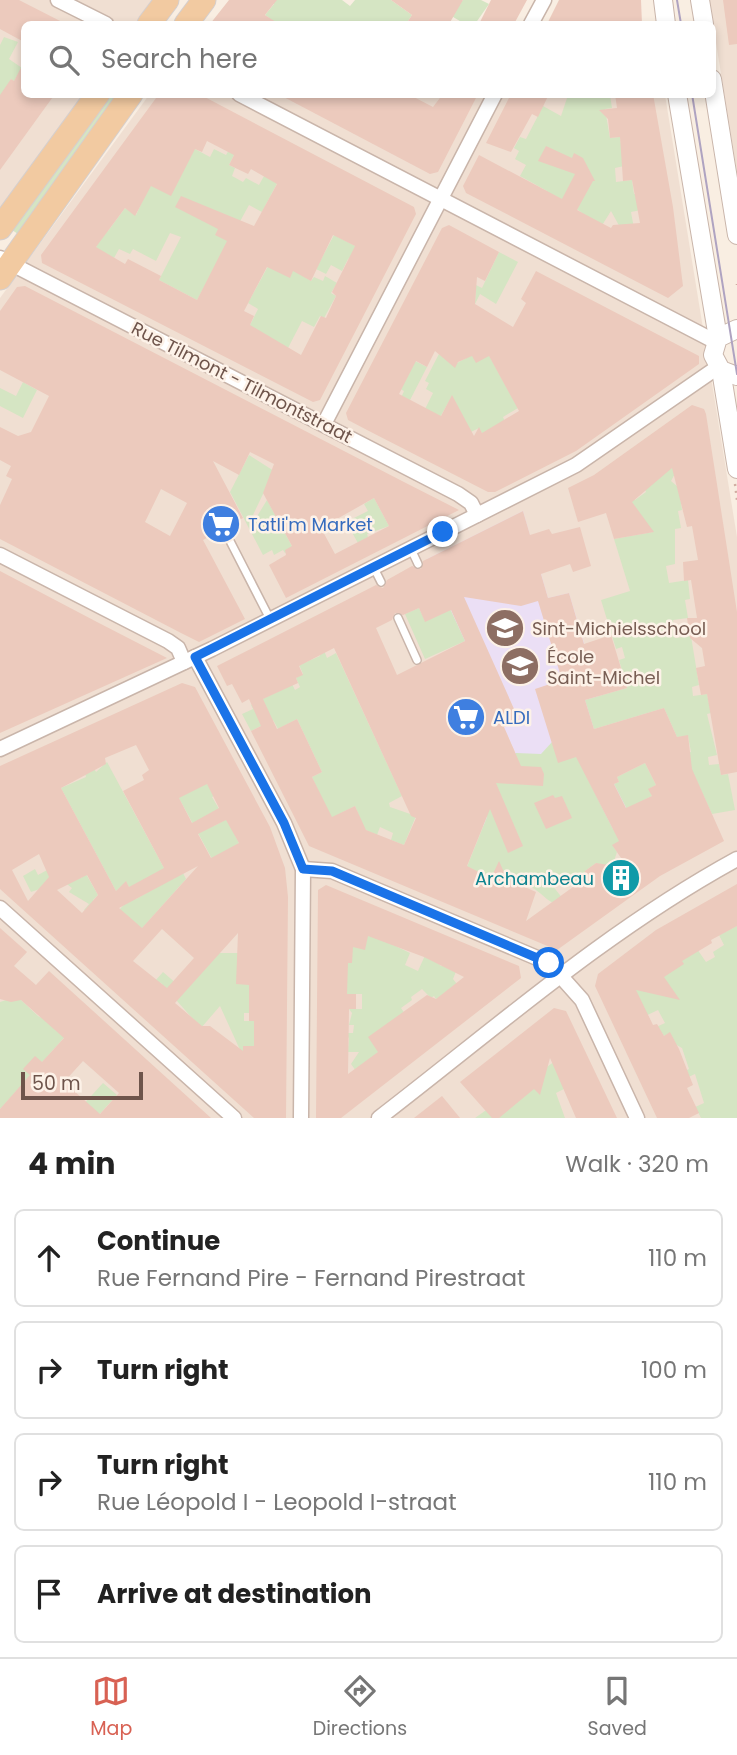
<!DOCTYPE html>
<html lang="en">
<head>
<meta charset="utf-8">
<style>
	:root { --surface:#fff; --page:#f6f6f6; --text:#222; --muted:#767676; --line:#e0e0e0; --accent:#d86153 }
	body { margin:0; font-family:Poppins,sans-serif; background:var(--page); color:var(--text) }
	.scale { position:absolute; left:21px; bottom:18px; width:122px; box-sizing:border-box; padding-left:7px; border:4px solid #6e544b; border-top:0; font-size:19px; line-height:24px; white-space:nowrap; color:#6e544b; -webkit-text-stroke:5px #fdf2e8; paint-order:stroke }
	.stop { position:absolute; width:21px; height:21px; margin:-16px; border:5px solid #1a73e8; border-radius:50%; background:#fff }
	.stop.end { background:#1a73e8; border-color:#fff; box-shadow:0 2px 7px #0008 }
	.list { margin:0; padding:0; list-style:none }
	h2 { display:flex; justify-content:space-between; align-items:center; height:91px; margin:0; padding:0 28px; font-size:30px }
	h2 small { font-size:23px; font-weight:400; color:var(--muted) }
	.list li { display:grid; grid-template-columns:46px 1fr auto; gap:21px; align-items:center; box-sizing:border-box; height:98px; margin:0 14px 14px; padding:0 14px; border:2px solid var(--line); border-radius:10px }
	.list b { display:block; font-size:26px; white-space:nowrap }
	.list p { margin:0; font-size:23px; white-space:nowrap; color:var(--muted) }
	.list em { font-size:23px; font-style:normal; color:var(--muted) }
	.icon { flex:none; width:38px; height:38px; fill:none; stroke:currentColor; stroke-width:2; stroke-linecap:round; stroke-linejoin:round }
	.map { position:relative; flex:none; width:737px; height:1118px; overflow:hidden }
	.search { position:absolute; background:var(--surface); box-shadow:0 4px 10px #0003; left:21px; right:21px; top:21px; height:77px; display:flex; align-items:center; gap:18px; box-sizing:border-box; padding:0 24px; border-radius:10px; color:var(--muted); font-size:26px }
	.sheet { height:539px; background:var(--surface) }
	nav { display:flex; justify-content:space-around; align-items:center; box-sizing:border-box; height:98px; border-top:2px solid var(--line); background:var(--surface); font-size:19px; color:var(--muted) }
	nav a { display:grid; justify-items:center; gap:4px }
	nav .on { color:var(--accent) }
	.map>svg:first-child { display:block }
	.residential { fill:#f0dfd2 }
	.education { fill:#ebdff5 }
	.green { fill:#d5e5c3 }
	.building { fill:#eccabd; fill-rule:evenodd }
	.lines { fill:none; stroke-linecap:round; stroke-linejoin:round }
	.service-casing { stroke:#c9b5aa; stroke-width:10 }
	.minor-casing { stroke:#c9b5aa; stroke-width:17 }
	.tertiary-casing { stroke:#c9b5aa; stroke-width:20 }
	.primary-casing { stroke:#d6cfcd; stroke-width:25 }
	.path { stroke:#d0ada1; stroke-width:2.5; stroke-dasharray:2 5; stroke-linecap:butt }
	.service { stroke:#fff; stroke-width:7 }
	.minor { stroke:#fff; stroke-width:14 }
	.tertiary { stroke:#fff; stroke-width:18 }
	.primary { stroke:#f2caa1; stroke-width:23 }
	.tram { stroke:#afa3c1; stroke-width:2 }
	.route { stroke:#1a73e8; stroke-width:9 }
	.labels { text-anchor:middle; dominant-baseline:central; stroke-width:5; stroke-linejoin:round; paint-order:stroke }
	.street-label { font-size:18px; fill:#6e544b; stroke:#fdf2e8 }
	.shop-label { font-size:18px; fill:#366cbe; stroke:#fdf2e8; text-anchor:start }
	.education-label { font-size:18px; fill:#785e54; stroke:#fdf2e8; text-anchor:start }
	.culture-label { font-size:18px; fill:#0d838f; stroke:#fdf2e8; text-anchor:end }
</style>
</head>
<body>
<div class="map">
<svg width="737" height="1118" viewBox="0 0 737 1118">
	<rect width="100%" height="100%" fill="#f9eee2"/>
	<g class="residential">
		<polygon points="0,0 156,0 142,24 24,24 24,94 84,95 0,218"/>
		<polygon points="709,0 737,0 737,172"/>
		<polygon points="149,95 665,95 737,537 737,1118 0,1118 0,298"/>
	</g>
	<polygon class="education" points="523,511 548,598 569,593 590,663 599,696 585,700 594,729 589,732 632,819 612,829 607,819 483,826 515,752 427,559"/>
	<g class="green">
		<polygon points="269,0 342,0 350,6 355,0 391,0 412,15 406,24 269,24 272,20 265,15 274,4"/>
		<polygon points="463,0 481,0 489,4 475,24 465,24 448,14"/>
		<polygon points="4,37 18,42 9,59 22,68 14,81 11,79 0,104 0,45"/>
		<polygon points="112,95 121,95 18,234 12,230"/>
		<polygon points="568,95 610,95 612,108 605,109 610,138 620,137 624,166 615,168 616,182 632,180 634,194 639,194 641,210 631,212 636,239 627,240 611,211 601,227 578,210 544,198 547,191 520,176 526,165 515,159 519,151 514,148 520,137 526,139 543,106 561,116"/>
		<polygon points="235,140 240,143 229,165 235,168 232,176 243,182 246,178 259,185 269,167 282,174 262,212 249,205 197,300 159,280 181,237 170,233 156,261 133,249 130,254 119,249 114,258 96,248 101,227 108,231 125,208 136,215 161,161 195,149 210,157 214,149 226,155"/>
		<polygon points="334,235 361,249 348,259 342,271 331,265 326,274 316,269"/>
		<polygon points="499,252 518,262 496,304 480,294 475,304 476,285 482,288"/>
		<polygon points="273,257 311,281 314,277 323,281 325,276 337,283 331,293 336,296 324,318 320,316 314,327 302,321 288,348 245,335 258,309 248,303"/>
		<polygon points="485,348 518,408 503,417 507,427 474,437 482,433 479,428 471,432 452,396 439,419 425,409 433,393 426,389 429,383 425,381 441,350 457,363"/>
		<polygon points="413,360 427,367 409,402 401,398 404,391 397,387"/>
		<polygon points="23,382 37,390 23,418 0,406 0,388 16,396"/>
		<polygon points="249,455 274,471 253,515 256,518 267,500 293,548 285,553 283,550 274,555 272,550 263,555 230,492"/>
		<polygon points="676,464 679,466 671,481 679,488 682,510 678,511 681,528 675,529 675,564 666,566 669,583 688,580 690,599 685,600 688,618 673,620 675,638 691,636 699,685 692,687 693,696 707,694 711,713 707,714 717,755 708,757 709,765 719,764 721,775 728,774 735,810 712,814 684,753 691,752 688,736 677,737 664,708 594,729 585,700 627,688 619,660 625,658 622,647 616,649 601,600 630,591 614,539 653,532 628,497 631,495 635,500 646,492 644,488"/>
		<polygon points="374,498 389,526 367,534 368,537 358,543 346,522 368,511 364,504"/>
		<polygon points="440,587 465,641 425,659 405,614 419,608 425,621"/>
		<polygon points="323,648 327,658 336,653 402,796 389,803 390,807 416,816 404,845 391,840 393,833 380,827 377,835 350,823 360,818 355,806 341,813 333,825 312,777 322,772 297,719 278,729 273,720 251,731 242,714 253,709 251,705 292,684 295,690 300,687 296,678 303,674 294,653 306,662 320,656 318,651"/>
		<path d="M552,742L571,745L613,829L632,819L614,784L619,782L617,777L645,763L656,785L649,789L652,796L644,800L665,842L613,846L617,852L614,861L605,867L596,863L585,871L587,880L576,887L565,875L552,885L571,909C542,903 547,893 523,883L519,892L515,883L491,882L480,872L464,874L487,817L475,810L461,778L516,753L541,754Z"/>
		<polygon points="107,762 164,868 179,865 186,879 135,936 120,909 133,895 136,899 157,887 129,887 126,882 116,891 61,788 86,777 85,773 94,768 96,772"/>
		<polygon points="162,767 207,784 216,795 212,797 219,809 207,815 214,826 227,819 239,843 217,868"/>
		<polygon points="35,869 38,875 49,869 81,878 86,874 98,895 93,900 93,918 84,910 89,904 69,892 72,888 63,881 31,892 23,876"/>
		<polygon points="342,920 410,953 405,965 418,971 427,951 441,966 459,964 453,979 460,988 436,999 434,996 431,998 422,989 411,997 412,1000 401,1008 405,1014 379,1053 356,1071 351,1064 359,1052 348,1052 349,1038 344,1033 353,1033 354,1025 349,1025 352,1013 349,1009 362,1009 362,994 344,994 347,991 345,963 352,963"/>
		<polygon points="737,926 737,1118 701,1118 696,1108 693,1108 704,1103 695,1074 680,1081 676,1075 689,1069 682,1048 673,1043 670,1033 664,1036 662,1033 643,1033 665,1023 658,1010 637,1020 631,991 697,949 706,962 715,957 713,952 724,945 719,935"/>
		<polygon points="219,953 258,953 249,980 254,1013 244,1013 244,1021 261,1021 255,1046 249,1046 251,1074 220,1006 201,1028 161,983 155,981 163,972 185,991"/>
		<polygon points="6,1000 21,1000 38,1016 70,1031 0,1109 0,1002"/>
		<polygon points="558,1059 568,1087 556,1093 565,1118 475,1118"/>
		<polygon points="103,1083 117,1095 96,1118 71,1118"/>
	</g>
	<g class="building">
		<polygon points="0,0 19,0 66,24 24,24 24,42 0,29"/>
		<polygon points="229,0 277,0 265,15 279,24 210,24"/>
		<polygon points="391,0 463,0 449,24 406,24 412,15"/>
		<polygon points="491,0 527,0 514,24 479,24"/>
		<polygon points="559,0 641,0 642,24 547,24"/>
		<polygon points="723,0 737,0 737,44 729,45"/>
		<polygon points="24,62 24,94 55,94 0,170 0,95 11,79 14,81"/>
		<path d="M159,94H199L414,207L416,214L320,400L313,402L42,263L41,255ZM207,141L234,155L229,165L248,174L251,169L277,184L254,226L181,196L175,207L218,229L215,235L227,241L197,300L159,280L161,276L128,259L125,264L96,247L125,208L135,216L151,186L171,196L195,149L202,152ZM333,235L355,246L332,292L336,296L326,318L321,316L301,355L250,325L254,316L244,311L267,267L290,278L293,271L311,281Z"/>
		<polygon points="278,94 408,94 433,107 443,94 478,94 438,172 430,174"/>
		<polygon points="511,94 549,94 538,117 532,114 511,152 486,143"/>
		<polygon points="615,94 653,94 673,207 683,286 668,298 466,193 463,186 479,155 562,199 575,174 538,161 546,146 572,158 574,153 583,158 594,179 595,181 593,181 577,210 611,228 613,225 640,223 632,180 623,181 620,137 610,138 608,119 599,110 617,108"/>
		<path d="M449,225L499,252L485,281L477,277L475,304L513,327L526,303L521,299L536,271L699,356V364L576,451L495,492H488L367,430L348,420L346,413L442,228ZM435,351L455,368L458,362L472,356L476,363L489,356L519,411L482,433L479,427L474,436L452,395L441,416L399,394L416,361L427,367Z"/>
		<path d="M25,286L402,481L459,510L286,598L269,565L286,555L285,550L292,546L263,493L274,464L250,452L239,475L213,461L243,518L203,540L245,619L199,642L181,633L0,539V505L12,479L6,476L11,466L0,460V427L18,436L31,432L49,396L0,370V311L17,287ZM161,489L187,503L170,536L145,522ZM374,498L389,526L335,554L321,528Z"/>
		<polygon points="692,405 704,409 706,414 737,612 737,772 721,775 707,694 701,695 696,668 705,666 702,648 690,638 687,618 697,618 691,580 684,581 683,562 698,560 692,526 687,527 672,468 632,502 654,532 614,539 606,513 578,522 568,488 594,475"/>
		<path d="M523,511L530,535L549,529L552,534L580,527L591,566L573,572L570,564L541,574L548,598L569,593L584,644L611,635L627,688L585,700L594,729L664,708L677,737L688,735L692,769L724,841L660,876L557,950L309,846L251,731L261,726L249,699L242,703L232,684L227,686L217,666L376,585L383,588L387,580L412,566L421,569L423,561ZM464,597L521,606L538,601L562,680L535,689L558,763L576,757L619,841L612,845L628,868L596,863L585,871L584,879L526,921L536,892L507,879L499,861L491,878L467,866L490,809L508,853L523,846L496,783L543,786L544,774L541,767L521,766L504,727L519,720ZM419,608L425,622L451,610L465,641L397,675L376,628L392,620L395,613L403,615ZM334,648L411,816L416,818L404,845L366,830L355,806L332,817L312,777L322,772L297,719L277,729L263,699L298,683L296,678L303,675L299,666ZM645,763L656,785L648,789L652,796L626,808L614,784L619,782L617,777Z"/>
		<polygon points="0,571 97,622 167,658 0,733"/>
		<path d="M182,683L195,687L270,827L285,868L288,897L286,1118H254L0,889V766ZM136,745L149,770L142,775L144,780L123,791L164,868L129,887L126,881L116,891L61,788L106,764L105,758ZM207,784L219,808L192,823L179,798ZM226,820L239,843L211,858L198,834ZM39,854L49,877L28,901L12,870ZM198,866L142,928L119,908ZM87,875L98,895L82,913L57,890ZM162,929L194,958L167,988L133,961ZM238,933L236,984L249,985V1021H254V1046H243V1051L210,1026H202L175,1003Z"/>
		<polygon points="553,795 555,798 562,796 572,818 546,829 534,803"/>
		<polygon points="737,884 737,926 711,940 712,943 682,961 684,964 664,977 680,1000 636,990 653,1025 657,1024 664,1036 670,1032 679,1049 693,1085 687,1088 699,1113 689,1118 657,1118 595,986 598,974 656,930"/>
		<path d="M326,885L519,966L521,978L341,1118H316L318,890ZM368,936L424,957L464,977L436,999L427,995L368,1037L378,1052L348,1074L349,1009H356V994H347L348,963H352L353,947L365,950Z"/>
		<path d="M0,928L27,952L14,966L36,985L49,971L211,1118H0V1109L30,1075L23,1069L35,1056L42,1062L64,1038L21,1000L11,1002L0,999ZM83,1061L119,1093L100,1114L64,1082Z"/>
		<polygon points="554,1008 566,1011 617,1118 576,1118 550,1058 540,1095 534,1089 499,1118 492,1118 460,1082"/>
		<polygon points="442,1096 460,1118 414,1118"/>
	</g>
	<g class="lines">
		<g class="service-casing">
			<g id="service">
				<polyline points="230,541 270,619"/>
				<polyline points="411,549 418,564"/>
				<polyline points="374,568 381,582"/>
				<polyline points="398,618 417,660"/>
			</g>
		</g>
		<g class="minor-casing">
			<g id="minor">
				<polyline points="58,0 106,24"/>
				<polyline points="531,24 544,0"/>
				<polyline points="239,94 716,342"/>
				<polyline points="0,258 458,494 471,503 477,515"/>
				<polyline points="324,424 495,94"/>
				<polyline points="0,555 168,641 178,648 184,662"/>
				<polyline points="195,657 284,823 303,869 301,1118"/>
				<polyline points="0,749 212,649 576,465 718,367"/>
				<polyline points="303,869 332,871 549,963 582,1000 637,1118"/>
				<polyline points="0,908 234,1118"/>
				<path d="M379,1118C496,1028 607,930 737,859"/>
			</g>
		</g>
		<g class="tertiary-casing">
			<g id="tertiary">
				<polyline points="663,0 666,24"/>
				<polyline points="700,0 704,24"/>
				<polyline points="712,79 737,235"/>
				<polyline points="677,94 718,338"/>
				<polyline points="737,329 718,338 713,355 721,370 737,376"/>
				<polyline points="721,370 737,469"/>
			</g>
		</g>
		<g class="primary-casing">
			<g id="primary">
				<polyline points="149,24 167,0"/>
				<polyline points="186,24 204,0"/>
				<polyline points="0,228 98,94"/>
				<polyline points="0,278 131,94"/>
			</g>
		</g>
		<g class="path">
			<polyline points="712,47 715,64"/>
			<polyline points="737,284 737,285"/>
			<polyline points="735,484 737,500"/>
		</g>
		<use href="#service" class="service"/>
		<use href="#minor" class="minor"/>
		<use href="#tertiary" class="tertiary"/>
		<use href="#primary" class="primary"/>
		<g class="tram">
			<polyline points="677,0 681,24"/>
			<polyline points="692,94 737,374"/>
		</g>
	</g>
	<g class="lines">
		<polyline class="route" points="443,532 195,657 284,823 303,869 332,871 549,963"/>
	</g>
	<defs>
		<g id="supermarket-disc" transform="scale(2.0125)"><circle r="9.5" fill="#3f7fe0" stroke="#fdf2e8"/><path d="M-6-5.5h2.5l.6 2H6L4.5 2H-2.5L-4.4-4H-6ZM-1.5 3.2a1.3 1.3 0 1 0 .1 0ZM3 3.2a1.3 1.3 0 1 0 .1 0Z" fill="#fff"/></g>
		<g id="school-disc" transform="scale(2.0125)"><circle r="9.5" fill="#8d6e63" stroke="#fdf2e8"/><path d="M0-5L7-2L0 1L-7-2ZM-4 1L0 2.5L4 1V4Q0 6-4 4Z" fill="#fff"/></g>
		<g id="building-disc" transform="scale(2.0125)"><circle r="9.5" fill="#0f9aa8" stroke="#fdf2e8"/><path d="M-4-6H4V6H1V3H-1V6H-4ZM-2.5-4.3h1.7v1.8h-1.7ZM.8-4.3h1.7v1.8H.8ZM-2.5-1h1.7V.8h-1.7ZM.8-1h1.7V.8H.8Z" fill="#fff"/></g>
	</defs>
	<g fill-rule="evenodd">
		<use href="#supermarket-disc" x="221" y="524"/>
		<use href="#school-disc" x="505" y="628"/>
		<use href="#school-disc" x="520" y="666"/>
		<use href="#supermarket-disc" x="466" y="717"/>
		<use href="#building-disc" x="621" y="878"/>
	</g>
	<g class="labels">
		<g class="street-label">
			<text transform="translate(242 382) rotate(27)">Rue Tilmont - Tilmontstraat</text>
		</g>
		<g class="shop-label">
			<text x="248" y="524">Tatli'm Market</text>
			<text x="493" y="717">ALDI</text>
		</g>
		<g class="education-label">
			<text x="532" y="628">Sint-Michielsschool</text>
			<text x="547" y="656">École<tspan x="547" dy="21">Saint-Michel</tspan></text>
		</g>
		<g class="culture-label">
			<text x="594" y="878">Archambeau</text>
		</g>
	</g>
</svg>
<div class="scale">50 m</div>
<div class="stop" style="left:549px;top:963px"></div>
<div class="stop end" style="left:443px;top:532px"></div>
<div class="search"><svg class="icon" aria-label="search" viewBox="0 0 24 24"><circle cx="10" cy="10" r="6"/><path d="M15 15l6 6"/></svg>Search here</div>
</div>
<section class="sheet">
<h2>4 min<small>Walk · 320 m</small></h2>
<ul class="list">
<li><svg class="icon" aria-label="ahead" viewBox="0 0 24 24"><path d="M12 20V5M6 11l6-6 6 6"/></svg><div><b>Continue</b><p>Rue Fernand Pire - Fernand Pirestraat</p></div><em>110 m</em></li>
<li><svg class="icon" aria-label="right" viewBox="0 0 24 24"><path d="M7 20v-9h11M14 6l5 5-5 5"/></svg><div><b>Turn right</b></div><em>100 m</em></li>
<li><svg class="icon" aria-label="right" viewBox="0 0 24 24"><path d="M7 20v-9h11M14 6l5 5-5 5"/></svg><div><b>Turn right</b><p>Rue Léopold I - Leopold I-straat</p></div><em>110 m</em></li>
<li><svg class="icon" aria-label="arrive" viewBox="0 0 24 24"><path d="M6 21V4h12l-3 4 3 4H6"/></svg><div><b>Arrive at destination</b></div></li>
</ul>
</section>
<nav>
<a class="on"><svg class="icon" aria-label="map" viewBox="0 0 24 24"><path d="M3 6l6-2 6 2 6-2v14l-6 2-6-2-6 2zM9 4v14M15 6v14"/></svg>Map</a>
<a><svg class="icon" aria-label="directions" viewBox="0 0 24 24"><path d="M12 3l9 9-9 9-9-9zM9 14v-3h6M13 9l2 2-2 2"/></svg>Directions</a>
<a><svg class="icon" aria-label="saved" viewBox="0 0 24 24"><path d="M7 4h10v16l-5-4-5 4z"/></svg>Saved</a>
</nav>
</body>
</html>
